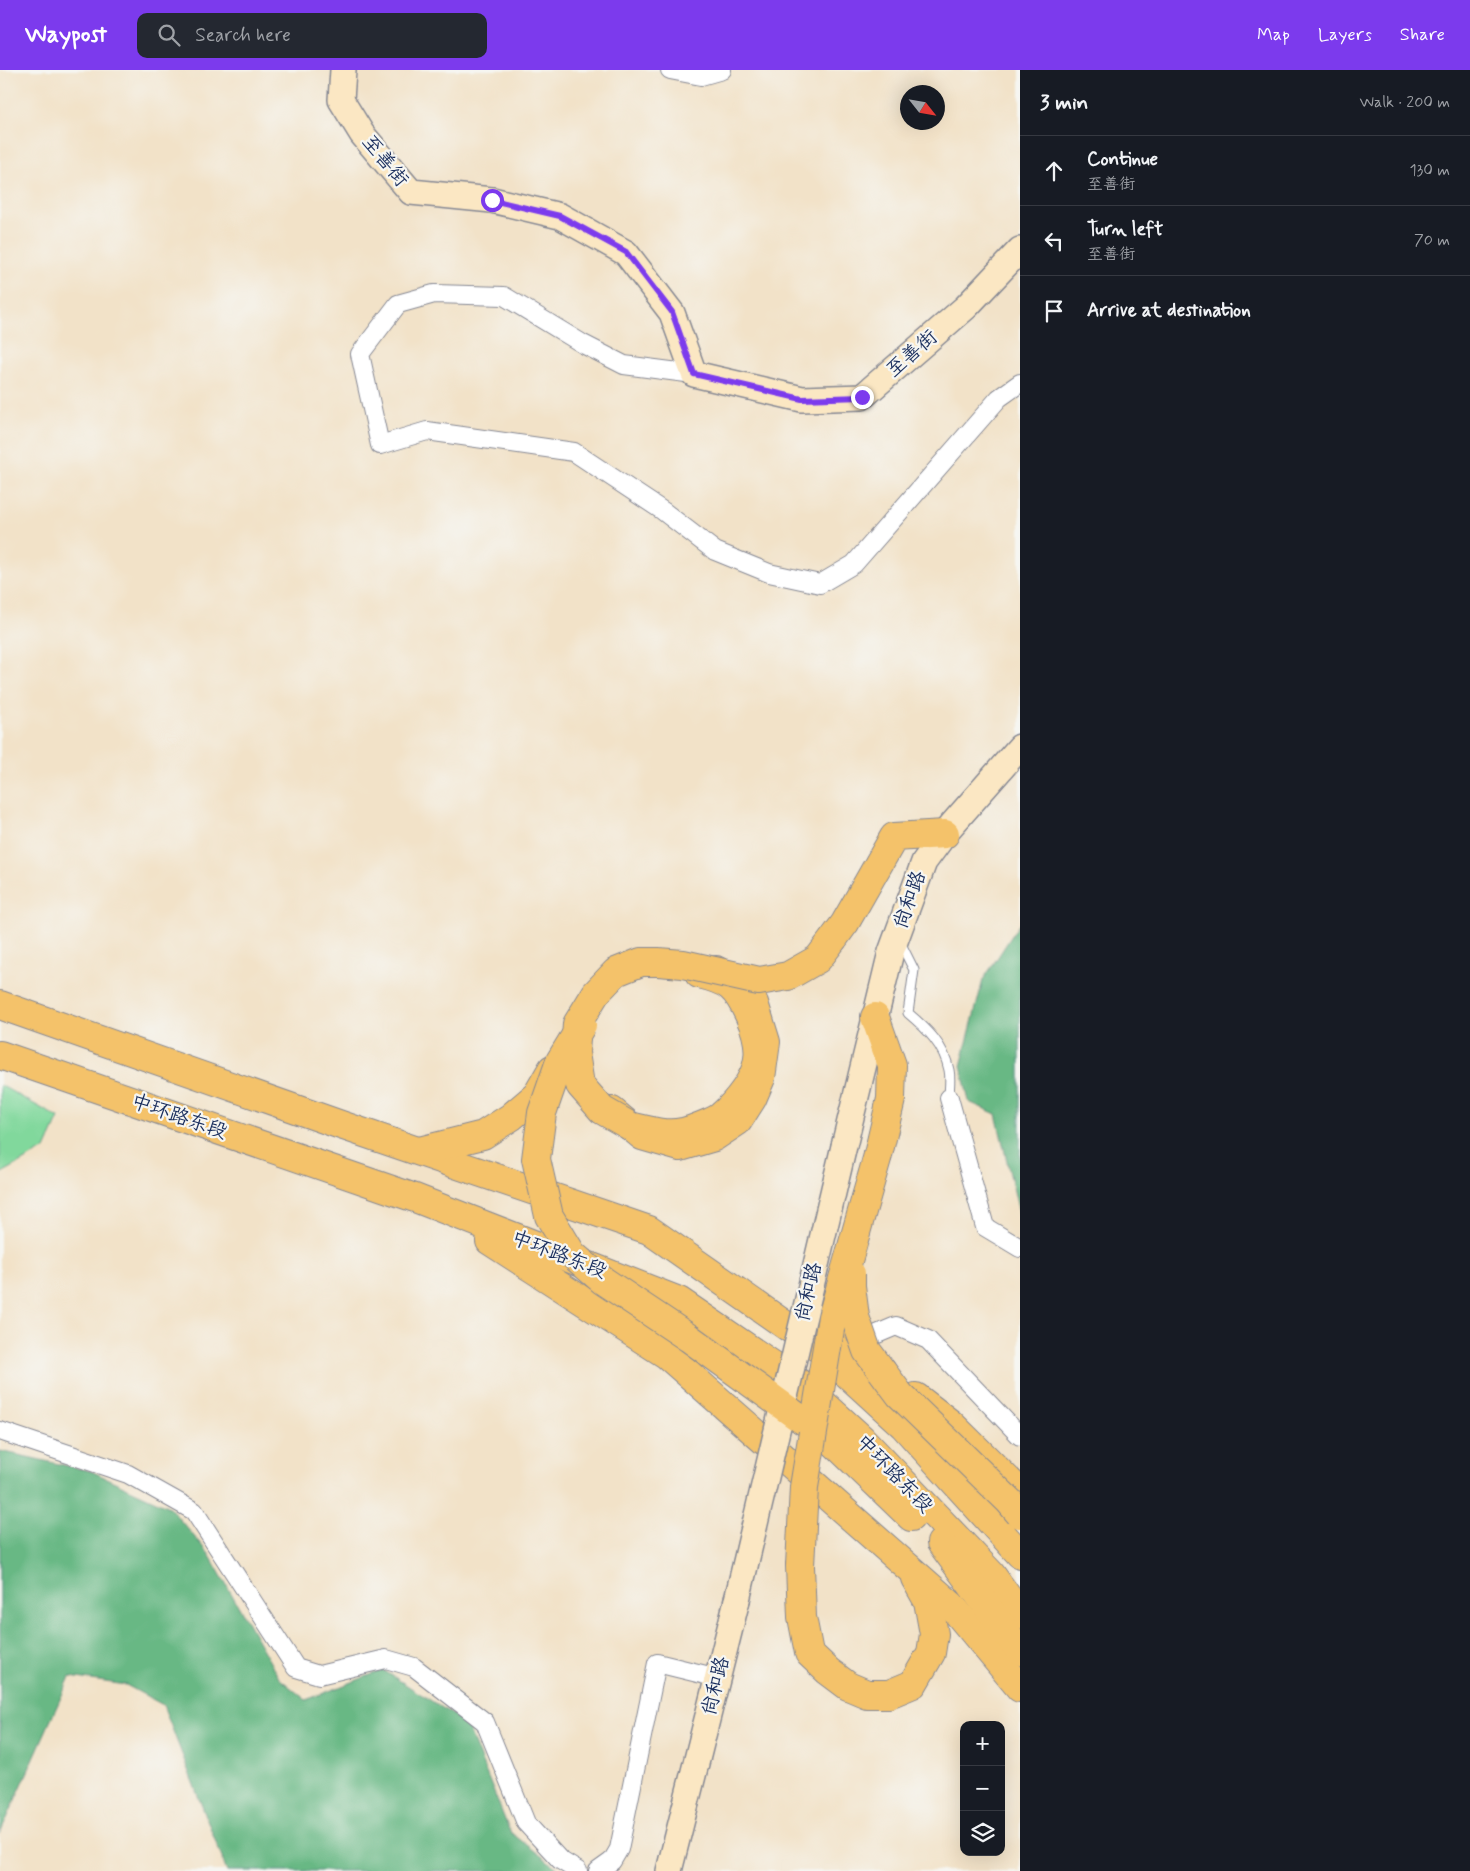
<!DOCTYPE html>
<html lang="en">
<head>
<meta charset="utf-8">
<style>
	:root { --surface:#171b24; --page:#242831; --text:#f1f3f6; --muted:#9ea1a6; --line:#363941; --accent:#7c3aed }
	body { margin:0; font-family:Mynerve,"LXGW WenKai TC",sans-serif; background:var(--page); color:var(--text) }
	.controls { position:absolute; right:15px; bottom:15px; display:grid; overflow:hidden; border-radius:10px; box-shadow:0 5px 20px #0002 }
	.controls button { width:45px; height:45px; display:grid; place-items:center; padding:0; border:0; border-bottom:1px solid var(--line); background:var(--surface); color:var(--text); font:25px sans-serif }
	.compass { position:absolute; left:900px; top:15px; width:45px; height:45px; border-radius:50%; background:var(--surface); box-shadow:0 5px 20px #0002; rotate:121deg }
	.stop { position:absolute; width:15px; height:15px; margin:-11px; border:4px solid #7c3aed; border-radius:50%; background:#fff }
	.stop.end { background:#7c3aed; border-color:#fff; box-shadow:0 1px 5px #0008 }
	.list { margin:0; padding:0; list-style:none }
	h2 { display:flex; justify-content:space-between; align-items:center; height:65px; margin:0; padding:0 20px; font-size:21px }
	h2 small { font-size:16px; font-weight:400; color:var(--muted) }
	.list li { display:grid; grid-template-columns:32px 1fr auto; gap:15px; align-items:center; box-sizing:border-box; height:70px; padding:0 20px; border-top:1px solid var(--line) }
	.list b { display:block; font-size:19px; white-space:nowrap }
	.list p { margin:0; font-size:16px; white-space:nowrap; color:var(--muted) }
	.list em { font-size:16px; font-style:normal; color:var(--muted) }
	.icon { flex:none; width:28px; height:28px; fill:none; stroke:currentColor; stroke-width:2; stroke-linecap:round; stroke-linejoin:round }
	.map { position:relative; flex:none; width:1020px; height:1801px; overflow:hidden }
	header { display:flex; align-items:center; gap:30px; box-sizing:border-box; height:70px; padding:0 25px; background:var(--accent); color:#fff }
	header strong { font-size:24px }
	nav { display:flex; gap:28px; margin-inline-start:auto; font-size:18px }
	.search { width:350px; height:45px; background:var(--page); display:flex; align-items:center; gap:12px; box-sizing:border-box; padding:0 18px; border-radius:10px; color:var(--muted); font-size:19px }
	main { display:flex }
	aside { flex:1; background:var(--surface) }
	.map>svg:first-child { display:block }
	.green { fill:#81d89c; stroke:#4e847d }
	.forest { fill:#68b884; stroke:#427471 }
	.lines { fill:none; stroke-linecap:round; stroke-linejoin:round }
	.lane-casing { stroke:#868893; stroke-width:11 }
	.street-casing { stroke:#868893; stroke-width:20 }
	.secondary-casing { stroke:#868893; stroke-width:28 }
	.highway-casing { stroke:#868893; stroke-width:30 }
	.lane { stroke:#fff; stroke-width:9 }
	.street { stroke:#fff; stroke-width:18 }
	.secondary { stroke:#fbe7c3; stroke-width:25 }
	.highway { stroke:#f4c26a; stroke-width:28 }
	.secondary-bridge-casing { stroke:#868893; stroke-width:28; stroke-linecap:butt }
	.highway-bridge-casing { stroke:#868893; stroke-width:30; stroke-linecap:butt }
	.secondary-bridge { stroke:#fbe7c3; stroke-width:25 }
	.highway-bridge { stroke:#f4c26a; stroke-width:28 }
	.route { stroke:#7c3aed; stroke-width:6 }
	.labels { text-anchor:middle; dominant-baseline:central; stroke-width:4.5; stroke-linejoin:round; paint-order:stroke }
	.street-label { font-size:20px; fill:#1b2f5e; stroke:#f6f6f2 }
</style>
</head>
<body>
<header>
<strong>Waypost</strong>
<div class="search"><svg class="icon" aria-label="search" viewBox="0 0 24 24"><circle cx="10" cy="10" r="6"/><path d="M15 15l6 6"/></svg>Search here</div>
<nav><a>Map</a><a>Layers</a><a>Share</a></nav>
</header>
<main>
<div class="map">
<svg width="1020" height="1801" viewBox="0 0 1020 1801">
	<rect width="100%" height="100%" fill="#f6f6f2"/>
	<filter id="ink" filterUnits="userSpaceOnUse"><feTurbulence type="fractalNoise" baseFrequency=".02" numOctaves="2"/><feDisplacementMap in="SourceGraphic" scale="10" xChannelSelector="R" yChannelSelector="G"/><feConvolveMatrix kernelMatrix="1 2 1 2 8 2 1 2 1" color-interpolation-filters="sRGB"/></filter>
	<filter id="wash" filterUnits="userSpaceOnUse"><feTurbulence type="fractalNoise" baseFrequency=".0096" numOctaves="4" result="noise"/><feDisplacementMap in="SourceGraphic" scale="20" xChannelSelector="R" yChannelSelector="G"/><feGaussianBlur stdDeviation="1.12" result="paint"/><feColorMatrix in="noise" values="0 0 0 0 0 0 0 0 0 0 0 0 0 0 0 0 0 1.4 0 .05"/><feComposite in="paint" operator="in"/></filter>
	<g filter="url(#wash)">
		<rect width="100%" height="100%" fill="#f2e2c8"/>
		<polygon class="green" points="0,1015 59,1048 45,1079 0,1104"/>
		<g class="forest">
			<polygon points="1020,853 1020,1147 996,1044 969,1032 961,996 983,910"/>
			<polygon points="0,1381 91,1401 169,1437 209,1484 279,1608 306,1630 383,1600 466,1653 510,1762 561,1801 227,1801 163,1635 126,1615 70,1607 0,1764"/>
		</g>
	</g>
	<g filter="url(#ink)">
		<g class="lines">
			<g class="lane-casing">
				<path id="lane" d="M900,872L914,900L908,943C927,959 944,975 949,1000C951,1009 949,1019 949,1028"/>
			</g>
			<g class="street-casing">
				<g id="street">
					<polyline points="670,0 701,6 722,0"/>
					<polyline points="694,304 624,295 583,274 504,226 434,224 398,234 360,284 380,375 427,361 574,382 663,441 715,481 769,503 820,514 854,494 999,328 1020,313"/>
					<polyline points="949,1028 985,1157 1020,1178"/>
					<polyline points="856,1273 896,1256 928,1270 1020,1366"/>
					<polyline points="0,1361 128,1404 194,1441 296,1598 319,1605 386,1589 414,1597 485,1652 526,1753 560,1790 578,1801"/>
					<polyline points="598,1801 612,1791 619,1779 657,1593 718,1608"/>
				</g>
			</g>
			<g class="secondary-casing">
				<g id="secondary">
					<polyline points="343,0 341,30 362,64 411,122 492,130 560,146 626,183 672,243 694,304 802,329 862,327 966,237 1020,180"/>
					<polyline points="844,1076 891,882 924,792 949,758 1020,677"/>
					<polyline points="669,1801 737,1530"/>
				</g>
			</g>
			<g class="highway-casing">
				<g id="highway">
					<polyline points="834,868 845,853 894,767 945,764"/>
					<polyline points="0,935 341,1055 649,1160 821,1280 904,1356 1020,1484"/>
					<polyline points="875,947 892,995 891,1029 878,1085"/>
					<polyline points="0,985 415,1128 679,1231 805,1317 861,1368 991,1504 1020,1544"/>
					<polyline points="612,1041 642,1066 680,1077 714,1067 738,1051 752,1029 761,1008 766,972 754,933 739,915 716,900"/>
					<path d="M630,1056C647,1060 665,1066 683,1062C691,1060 715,1051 721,1046C736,1033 756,1009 758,989C760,975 755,958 749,945C736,917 729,911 699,904"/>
					<polyline points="419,1081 483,1065 511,1047 537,1025 552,999"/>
					<polyline points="490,1171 667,1285 951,1535 1020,1618"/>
					<polyline points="812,1254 860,1285 882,1301"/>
					<polyline points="916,1327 951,1354 1020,1422"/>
					<polyline points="798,1347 827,1366 911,1447"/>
					<polyline points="941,1473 1020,1581"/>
					<polyline points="800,1496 802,1547 809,1583 828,1601 848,1616 867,1624 889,1624 913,1614 931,1583 934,1564 928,1531 915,1508"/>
				</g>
			</g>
			<use href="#lane" class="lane"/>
			<use href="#street" class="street"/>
			<use href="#secondary" class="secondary"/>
			<use href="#highway" class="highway"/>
			<g class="secondary-bridge-casing">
				<polyline id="secondary-bridge" points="737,1530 844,1076"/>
			</g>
			<g class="highway-bridge-casing">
				<g id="highway-bridge">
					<polyline points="582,955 560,991 542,1043 536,1089 549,1146 572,1184 602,1210 689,1268 798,1347"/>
					<polyline points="630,1056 602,1040 580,1015 575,983 577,954 596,923 616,902 641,892 658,892 683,894 759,911 788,906 818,889 834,868"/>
					<polyline points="851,1204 851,1216 855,1247 867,1281 900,1325 1009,1431 1020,1444"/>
					<polyline points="800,1496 804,1417 832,1247 878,1085"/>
				</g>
			</g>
			<use href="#secondary-bridge" class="secondary-bridge"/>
			<use href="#highway-bridge" class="highway-bridge"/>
		</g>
	</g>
	<g class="lines" filter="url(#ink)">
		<polyline class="route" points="492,130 560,146 626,182 672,242 694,304 802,329 862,327"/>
	</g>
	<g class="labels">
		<g class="street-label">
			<text transform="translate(385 91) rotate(51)">至善街</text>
			<text transform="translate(912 284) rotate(-41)">至善街</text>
			<text transform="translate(910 830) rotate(-70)">尚和路</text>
			<text transform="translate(179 1047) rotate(19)">中环路东段</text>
			<text transform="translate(559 1185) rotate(21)">中环路东段</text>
			<text transform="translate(809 1222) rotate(-77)">尚和路</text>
			<text transform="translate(894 1404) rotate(46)">中环路东段</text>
			<text transform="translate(716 1616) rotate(-76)">尚和路</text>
		</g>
	</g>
</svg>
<div class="controls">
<button>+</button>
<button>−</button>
<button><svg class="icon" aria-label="layers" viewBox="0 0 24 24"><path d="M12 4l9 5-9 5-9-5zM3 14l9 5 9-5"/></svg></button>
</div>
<svg class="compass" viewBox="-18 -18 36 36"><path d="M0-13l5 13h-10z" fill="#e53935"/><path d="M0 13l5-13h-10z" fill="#9ea1a6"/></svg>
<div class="stop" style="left:492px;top:130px"></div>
<div class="stop end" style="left:862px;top:327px"></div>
</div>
<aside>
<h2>3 min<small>Walk · 200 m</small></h2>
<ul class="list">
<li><svg class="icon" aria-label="ahead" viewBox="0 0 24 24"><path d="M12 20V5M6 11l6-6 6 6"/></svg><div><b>Continue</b><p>至善街</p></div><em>130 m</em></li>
<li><svg class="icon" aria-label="left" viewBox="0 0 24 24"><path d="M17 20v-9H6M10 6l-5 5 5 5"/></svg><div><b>Turn left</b><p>至善街</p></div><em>70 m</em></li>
<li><svg class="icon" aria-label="arrive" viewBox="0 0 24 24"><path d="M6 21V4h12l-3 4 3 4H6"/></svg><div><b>Arrive at destination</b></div></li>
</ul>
</aside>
</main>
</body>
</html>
